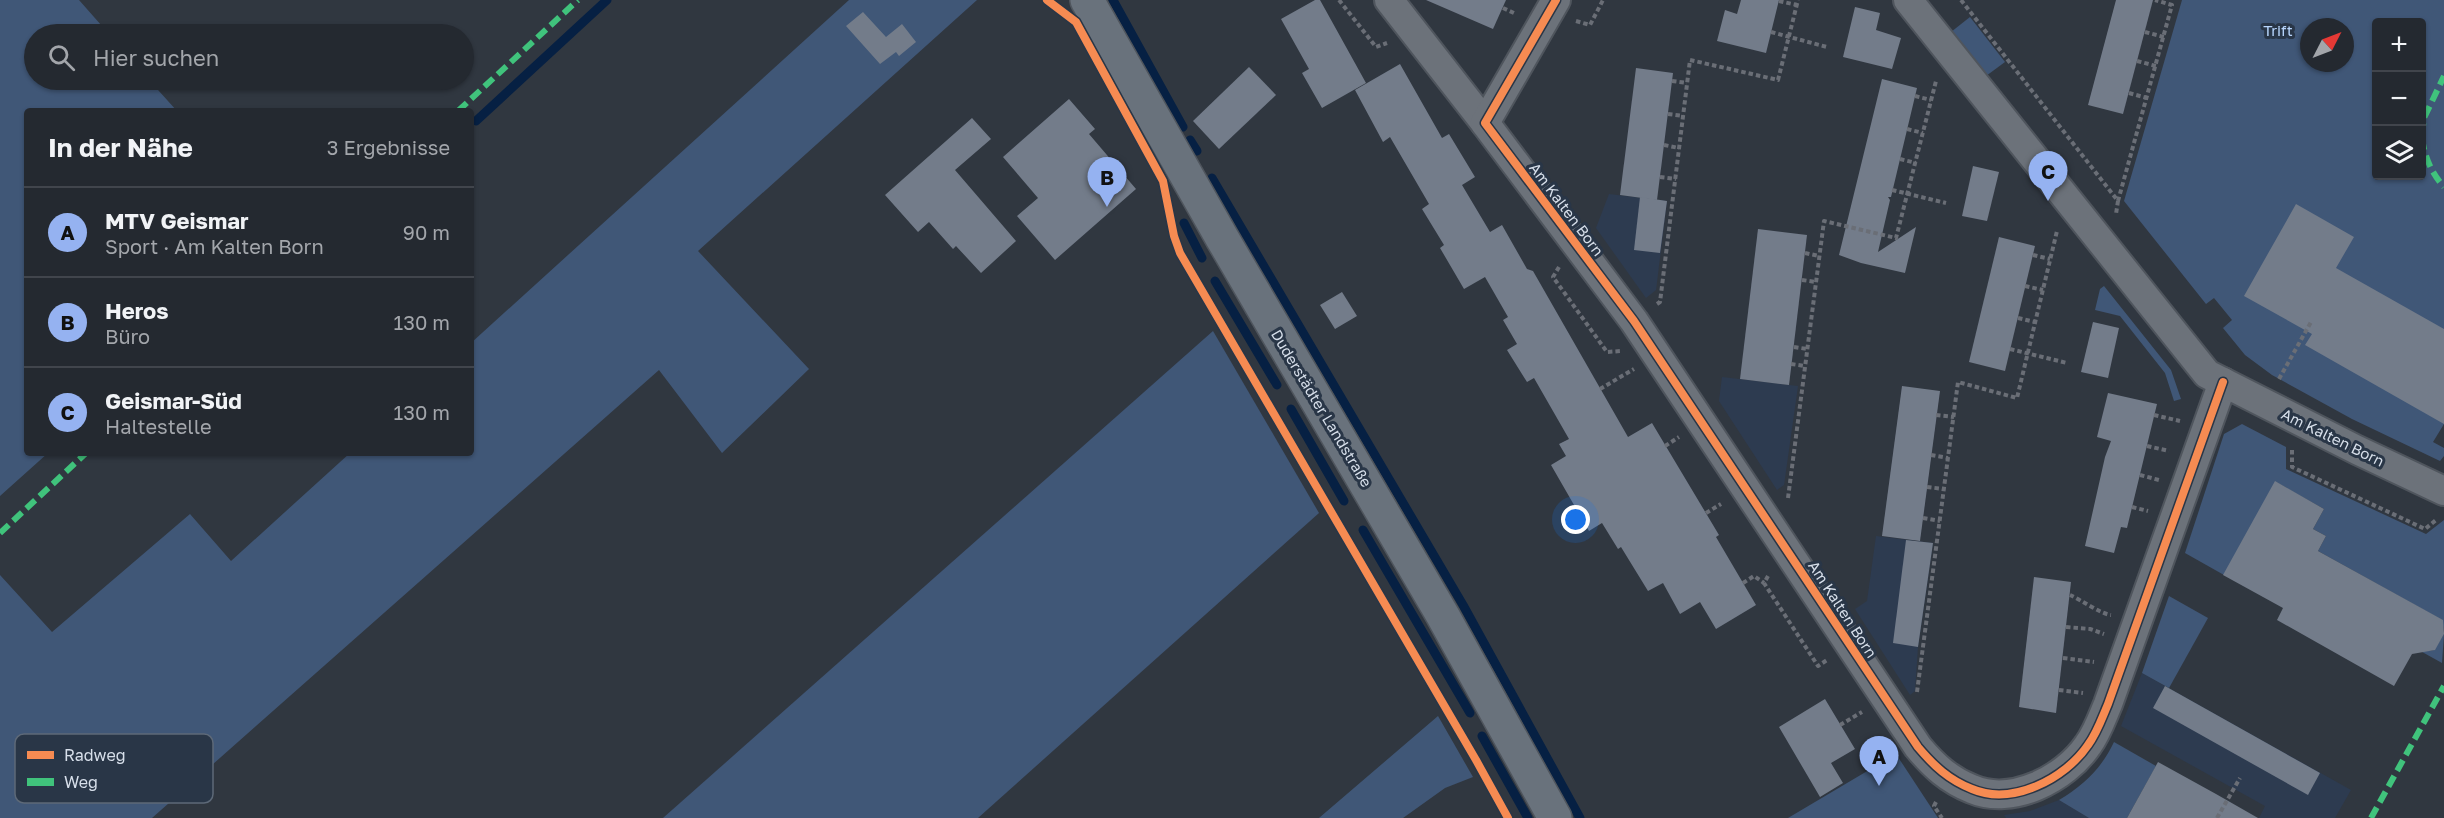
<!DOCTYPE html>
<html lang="de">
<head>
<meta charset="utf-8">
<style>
	:root { --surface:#242930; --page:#2c3138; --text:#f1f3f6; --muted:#a3a6ab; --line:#41454c; --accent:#95b2f1 }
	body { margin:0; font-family:"Golos Text",sans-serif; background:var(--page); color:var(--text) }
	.controls { position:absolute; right:18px; top:18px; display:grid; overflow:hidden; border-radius:6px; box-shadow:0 2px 4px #0004 }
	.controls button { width:54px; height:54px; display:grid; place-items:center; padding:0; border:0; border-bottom:2px solid var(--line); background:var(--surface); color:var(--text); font:30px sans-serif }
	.compass { position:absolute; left:2300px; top:18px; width:54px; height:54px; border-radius:50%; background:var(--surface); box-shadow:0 2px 4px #0004; rotate:48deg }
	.you { position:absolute; left:1576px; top:520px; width:21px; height:21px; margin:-15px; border:4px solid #fff; border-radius:50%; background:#1a73e8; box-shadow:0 0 0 9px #1a73e833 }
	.badge { display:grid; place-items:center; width:39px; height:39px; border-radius:50%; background:var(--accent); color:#111; font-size:20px; font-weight:700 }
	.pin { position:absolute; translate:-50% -50px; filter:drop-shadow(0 2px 3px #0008) }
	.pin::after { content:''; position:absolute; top:32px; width:21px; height:18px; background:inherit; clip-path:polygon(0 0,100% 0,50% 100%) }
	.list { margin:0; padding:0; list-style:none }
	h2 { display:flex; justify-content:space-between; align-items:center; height:78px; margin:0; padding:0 24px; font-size:26px }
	h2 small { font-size:20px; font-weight:400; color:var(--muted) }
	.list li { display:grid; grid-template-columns:39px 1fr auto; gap:18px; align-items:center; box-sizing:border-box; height:90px; padding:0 24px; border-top:2px solid var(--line) }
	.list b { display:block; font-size:22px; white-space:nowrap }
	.list p { margin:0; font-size:20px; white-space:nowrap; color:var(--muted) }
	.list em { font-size:20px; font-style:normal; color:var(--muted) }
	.icon { flex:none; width:33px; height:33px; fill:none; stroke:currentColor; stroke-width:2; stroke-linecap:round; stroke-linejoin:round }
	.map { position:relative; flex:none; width:2444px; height:818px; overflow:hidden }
	.search { position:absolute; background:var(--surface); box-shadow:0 2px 4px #0004; left:24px; top:24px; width:450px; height:66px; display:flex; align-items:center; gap:15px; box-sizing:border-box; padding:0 21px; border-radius:33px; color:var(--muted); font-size:22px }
	.panel { position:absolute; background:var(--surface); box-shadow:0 2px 4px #0004; left:24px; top:108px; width:450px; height:348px; border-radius:6px }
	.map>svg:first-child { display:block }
	.built { fill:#2d3b50 }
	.green { fill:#405777; fill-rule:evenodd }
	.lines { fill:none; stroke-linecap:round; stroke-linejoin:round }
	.stream { stroke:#062043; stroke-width:9 }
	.building { fill:#737c8a }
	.minor-casing { stroke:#4f555d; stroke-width:32 }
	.major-casing { stroke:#4f555d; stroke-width:36 }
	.path { stroke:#6a6e76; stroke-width:4; stroke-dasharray:4.5 3; stroke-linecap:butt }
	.minor { stroke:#6c727a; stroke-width:28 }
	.major { stroke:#69727c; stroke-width:33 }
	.quiet { stroke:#40c37c; stroke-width:6; stroke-dasharray:12 6; stroke-linecap:butt }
	.cycleway-casing { stroke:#293647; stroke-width:11 }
	.cycleway { stroke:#f68b52; stroke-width:8 }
	.labels { text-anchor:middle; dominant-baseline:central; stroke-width:6; stroke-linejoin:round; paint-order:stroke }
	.park-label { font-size:15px; fill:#b7d5fd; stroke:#293647 }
	.street-label { font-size:15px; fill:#d7dfea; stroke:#293647 }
	.key { fill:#293647; stroke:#5d6978; stroke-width:1.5 }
	.key-label { font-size:16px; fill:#d7dfea }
</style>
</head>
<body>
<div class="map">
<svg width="2444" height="818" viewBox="0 0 2444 818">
	<rect width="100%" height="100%" fill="#303740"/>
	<g class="built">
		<polygon points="1609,194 1667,201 1656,290 1646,298 1596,228"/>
		<polygon points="1722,377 1798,386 1784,485 1777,490 1719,401"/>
		<polygon points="1876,536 1933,543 1918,647 1915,691 1910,695 1855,609 1867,601"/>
		<polygon points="2142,673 2351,790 2335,818 2259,818 2265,806 2121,726"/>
		<polygon points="2059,800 2089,818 2006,818 2004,815 2030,811"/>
	</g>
	<g class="green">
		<polygon points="0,0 79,0 109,34 34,34 34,80 149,80 177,111 27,111 27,453 48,453 0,496"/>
		<polygon points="849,0 977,0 698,251 809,369 722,453 659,370 152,818 0,818 0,575 52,632 190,514 231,561 350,453 471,453 471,343"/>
		<path d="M2182,0H2444V424L2433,442L2444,448V456L2440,461L2352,419L2272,375L2245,355L2223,328L2232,320L2214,298L2206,304L2124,201ZM2376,22H2422V176H2376ZM2309,27H2345V63H2309Z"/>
		<polygon points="1970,17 2005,62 1986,76 1951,32"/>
		<polygon points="2104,286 2171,370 2181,399 2174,401 2165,373 2120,316 2095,310 2100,289"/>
		<polygon points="1213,331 1319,513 978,818 663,818"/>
		<polygon points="2242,424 2286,447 2286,469 2426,534 2444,520 2444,631 2442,620 2318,551 2326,536 2313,529 2324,509 2276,482 2224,575 2185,553 2224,434"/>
		<polygon points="2169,596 2208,618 2169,688 2142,673"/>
		<polygon points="2444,634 2442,663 2415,648 2417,645 2429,651 2434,650"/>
		<polygon points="1438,716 1473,777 1445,788 1403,818 1319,818"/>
		<path d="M2114,742L2156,766L2127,818H2089L2059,800C2084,785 2101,769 2114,742Z"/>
		<polygon points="1896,754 1938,818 1788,818"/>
	</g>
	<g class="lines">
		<g class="stream">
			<polyline points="1113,0 1183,127"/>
			<polyline points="476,121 607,0"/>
			<polyline points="1190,140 1197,151"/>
			<polyline points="1212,178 1463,605 1580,818"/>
			<polyline points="1184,223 1202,258"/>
			<polyline points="1215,281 1277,385"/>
			<polyline points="1291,409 1344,501"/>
			<polyline points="1363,530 1470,713"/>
			<polyline points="1482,736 1528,818"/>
		</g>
	</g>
	<g class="building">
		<polygon points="1315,0 1320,0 1366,83 1322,108 1302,73 1309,69 1281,19"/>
		<polygon points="1426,0 1506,0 1493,29"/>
		<polygon points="1741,0 1779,0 1766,53 1717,41 1725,10 1737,14"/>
		<polygon points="2116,0 2153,0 2123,114 2088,105"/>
		<polygon points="1855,7 1880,13 1876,30 1901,38 1892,69 1843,57"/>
		<polygon points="863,12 886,37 902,24 916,42 899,56 896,52 880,64 846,26"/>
		<polygon points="1400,64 1442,138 1449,134 1475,177 1462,185 1490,232 1502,225 1527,269 1533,271 1628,437 1652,423 1719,535 1716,537 1756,605 1716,629 1700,602 1680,614 1663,583 1648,591 1621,547 1618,549 1602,523 1589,531 1551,465 1566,456 1559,444 1569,439 1534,378 1527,382 1507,350 1517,344 1503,320 1508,317 1485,277 1464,289 1440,248 1444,245 1422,209 1429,204 1390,137 1383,142 1355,90"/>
		<polygon points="1249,67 1276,95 1219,149 1193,121"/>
		<polygon points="1636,68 1673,73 1657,200 1620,195"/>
		<polygon points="1882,79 1917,88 1891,197 1888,197 1890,200 1878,252 1916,227 1905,273 1861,263 1839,255"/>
		<polygon points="1069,99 1095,129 1089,134 1136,189 1055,260 1017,216 1038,198 1003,157"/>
		<polygon points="972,118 991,139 955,170 1016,241 981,273 956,246 953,249 929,222 918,232 885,195"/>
		<polygon points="1973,166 1999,172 1987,221 1962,216"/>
		<polygon points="1640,197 1667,201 1660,253 1634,250"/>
		<polygon points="2296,204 2354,237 2336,268 2444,329 2444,424 2305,345 2312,334 2244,296"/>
		<polygon points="1758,229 1807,235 1789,385 1740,379"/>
		<polygon points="1999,237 2035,246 2005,371 1969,362"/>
		<polygon points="1342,292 1357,316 1335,329 1320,305"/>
		<polygon points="2093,322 2119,328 2108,378 2081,372"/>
		<polygon points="1902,386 1940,391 1920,541 1882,536"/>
		<polygon points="2108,393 2157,404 2127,528 2121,527 2114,553 2085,546 2105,457 2111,441 2097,437"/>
		<polygon points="2275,481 2324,509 2313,529 2326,536 2318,551 2443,620 2444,634 2435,650 2412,654 2394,686 2277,620 2283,608 2223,575"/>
		<polygon points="1906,540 1933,543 1918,647 1893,643"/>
		<polygon points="2034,577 2071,582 2056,713 2019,707"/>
		<polygon points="2165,686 2320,773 2308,795 2153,708"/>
		<polygon points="1825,699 1855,749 1831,763 1843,783 1820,797 1779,727"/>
		<polygon points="2158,762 2216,794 2258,818 2127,818"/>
	</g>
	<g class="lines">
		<g class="minor-casing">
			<g id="minor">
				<polyline points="1389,0 1485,123"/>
				<path d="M1556,0L1485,123L1634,321L1918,747C1934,766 1949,780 1972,789C2012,806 2065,779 2088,745C2097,733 2102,718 2108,704L2223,382"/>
				<polyline points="1908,0 2207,374 2357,450 2444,491"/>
			</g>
		</g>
		<g class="major-casing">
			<polyline id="major" points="1087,0 1222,238 1443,616 1555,818"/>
		</g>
		<g class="path">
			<polyline points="1339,0 1376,47 1387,43"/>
			<polyline points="1961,0 2118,201 2116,214"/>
			<polyline points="1779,1 1797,5"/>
			<polyline points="1503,8 1516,14"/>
			<polyline points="1576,21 1590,25 1603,0"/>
			<polyline points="1771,32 1827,47"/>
			<polyline points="2145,32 2164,37"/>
			<polyline points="2137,61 2156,66"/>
			<polyline points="1672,81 1687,83"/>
			<polyline points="2129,93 2147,98"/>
			<polyline points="1915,96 1931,100"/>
			<polyline points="1668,114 1683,116"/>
			<polyline points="1907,129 1923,133"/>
			<polyline points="1664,145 1679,148"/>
			<polyline points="1900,159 1916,163"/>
			<polyline points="1660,177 1676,179"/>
			<polyline points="1892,190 1946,203"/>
			<polyline points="2118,201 2172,5 2155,0"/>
			<polyline points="1805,253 1819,256"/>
			<polyline points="2033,255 2050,259"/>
			<polyline points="1559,267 1553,277 1607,352 1621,351"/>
			<polyline points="1802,280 1816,282"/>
			<polyline points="2025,286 2043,290"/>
			<polyline points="1657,304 1660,302 1690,60 1778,80 1798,0"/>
			<polyline points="2018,318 2035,322"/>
			<polyline points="1794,347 1807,349"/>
			<polyline points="2010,349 2067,363"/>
			<polyline points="1791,364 1805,366"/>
			<polyline points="2279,379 2311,322"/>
			<polyline points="1600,389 1634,369"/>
			<polyline points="1936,415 1954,417"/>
			<polyline points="2154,415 2180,421"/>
			<polyline points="1665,446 1679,437"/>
			<polyline points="2147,446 2169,451"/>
			<polyline points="2292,450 2292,467 2425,529 2436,520"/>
			<polyline points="1931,455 1948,458"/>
			<polyline points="2140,475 2159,480"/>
			<polyline points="1927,487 1944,489"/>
			<polyline points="1788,498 1824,221 1896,238 1936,81"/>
			<polyline points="2132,507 2148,511"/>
			<polyline points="1706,513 1721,504"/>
			<polyline points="1923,518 1940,521"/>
			<polyline points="1768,576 1764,583 1818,666 1827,660"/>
			<polyline points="1743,583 1754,576 1764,583"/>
			<path d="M2070,595C2081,600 2101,614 2111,615"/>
			<polyline points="2066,627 2090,629 2104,634"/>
			<polyline points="2063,658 2094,662"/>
			<polyline points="2059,690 2083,693"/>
			<polyline points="1917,692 1958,382 2017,398 2057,231"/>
			<polyline points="1840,725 1862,712"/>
			<polyline points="1936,802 1934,806 1942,818"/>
			<polyline points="2217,818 2240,778"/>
		</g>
		<use href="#minor" class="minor"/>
		<use href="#major" class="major"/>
		<g class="quiet">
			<polyline points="458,111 578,0"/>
			<polyline points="2422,135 2424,118 2444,76"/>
			<path d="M2422,138C2425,158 2431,172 2444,187"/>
			<polyline points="0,533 86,453"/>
			<polyline points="2371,818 2444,686"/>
		</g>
		<g class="cycleway-casing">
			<g id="cycleway">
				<polyline points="1047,0 1076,22 1163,181 1174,236 1180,253 1476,760 1508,818"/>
				<path d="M1556,0L1485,123L1634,321L1918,747C1934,766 1949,780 1972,789C2012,806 2065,779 2088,745C2097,733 2102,718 2108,704L2223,382"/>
			</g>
		</g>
		<use href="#cycleway" class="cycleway"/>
	</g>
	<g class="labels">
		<g class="park-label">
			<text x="2278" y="30">Trift</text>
		</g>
		<g class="street-label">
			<text transform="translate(1567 209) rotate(53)">Am Kalten Born</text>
			<text transform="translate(1322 408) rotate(59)">Duderstädter Landstraße</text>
			<text transform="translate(2333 437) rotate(26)">Am Kalten Born</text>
			<text transform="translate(1843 609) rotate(57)">Am Kalten Born</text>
		</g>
	</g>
	<rect x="15" y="734" width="198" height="69" rx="9" class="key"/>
	<rect x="27" y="751" width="27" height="8" fill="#f68b52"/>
	<rect x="27" y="778" width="27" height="8" fill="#40c37c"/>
	<g class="key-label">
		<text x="64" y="761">Radweg</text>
		<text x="64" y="788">Weg</text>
	</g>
</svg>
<div class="controls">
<button>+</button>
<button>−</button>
<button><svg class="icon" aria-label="layers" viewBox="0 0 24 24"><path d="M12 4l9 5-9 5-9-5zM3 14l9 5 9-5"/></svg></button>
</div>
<svg class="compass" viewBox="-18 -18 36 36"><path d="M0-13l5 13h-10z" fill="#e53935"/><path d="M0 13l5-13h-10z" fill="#a3a6ab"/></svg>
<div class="you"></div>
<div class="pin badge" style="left:1879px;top:786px">A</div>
<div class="pin badge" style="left:1107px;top:207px">B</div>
<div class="pin badge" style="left:2048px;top:201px">C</div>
<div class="search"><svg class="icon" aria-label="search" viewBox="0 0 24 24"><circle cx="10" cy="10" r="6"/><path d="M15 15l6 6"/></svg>Hier suchen</div>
<section class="panel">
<h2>In der Nähe<small>3 Ergebnisse</small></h2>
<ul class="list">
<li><span class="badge">A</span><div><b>MTV Geismar</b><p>Sport · Am Kalten Born</p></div><em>90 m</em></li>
<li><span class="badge">B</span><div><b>Heros</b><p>Büro</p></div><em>130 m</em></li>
<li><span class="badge">C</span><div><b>Geismar-Süd</b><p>Haltestelle</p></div><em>130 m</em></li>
</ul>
</section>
</div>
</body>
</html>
